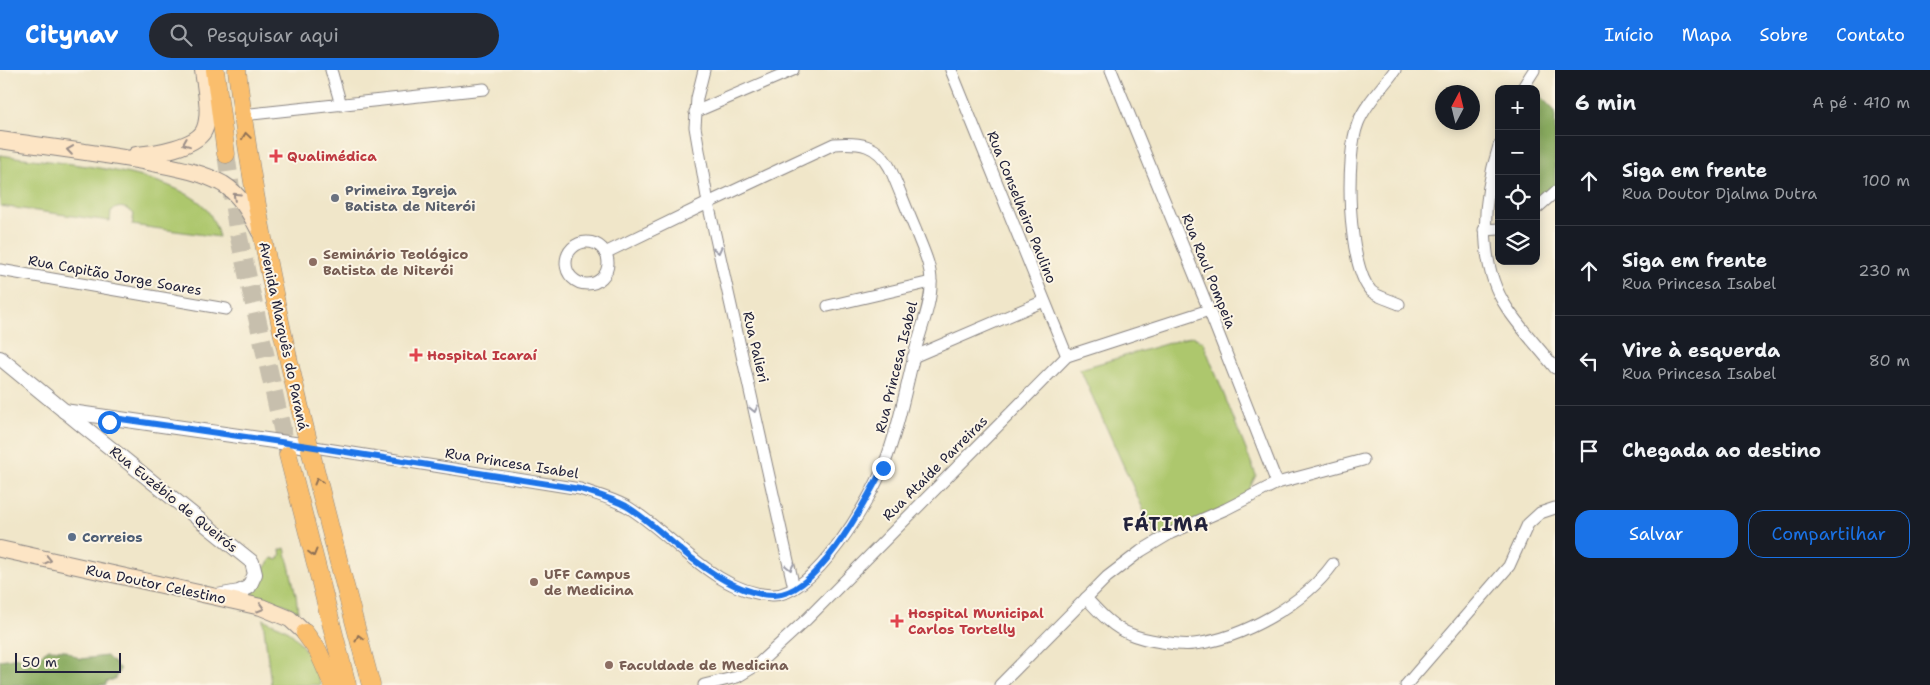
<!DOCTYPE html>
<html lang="pt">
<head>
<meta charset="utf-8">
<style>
	:root { --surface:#171b24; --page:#242831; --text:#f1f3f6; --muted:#9ea1a6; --line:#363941; --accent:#1a73e8 }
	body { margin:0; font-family:"Shantell Sans",sans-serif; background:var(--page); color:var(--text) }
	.controls { position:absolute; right:15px; top:15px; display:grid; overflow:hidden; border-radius:10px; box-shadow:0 2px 12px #0003 }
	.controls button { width:45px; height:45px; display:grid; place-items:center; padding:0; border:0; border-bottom:1px solid var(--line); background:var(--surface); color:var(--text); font:25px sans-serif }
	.compass { position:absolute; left:1435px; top:15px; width:45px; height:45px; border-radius:50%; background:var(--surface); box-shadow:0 2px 12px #0003; rotate:7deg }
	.scale { position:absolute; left:15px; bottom:12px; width:106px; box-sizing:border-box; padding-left:5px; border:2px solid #22223b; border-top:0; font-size:14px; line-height:18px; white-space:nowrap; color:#22223b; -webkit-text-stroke:4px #fcf5e5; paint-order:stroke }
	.stop { position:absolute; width:15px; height:15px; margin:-11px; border:4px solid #1a73e8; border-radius:50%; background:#fff }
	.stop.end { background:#1a73e8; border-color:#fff; box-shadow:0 1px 5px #0008 }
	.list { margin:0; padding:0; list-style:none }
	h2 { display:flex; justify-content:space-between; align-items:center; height:65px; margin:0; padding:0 20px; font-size:21px }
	h2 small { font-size:16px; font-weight:400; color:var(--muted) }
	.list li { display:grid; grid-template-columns:32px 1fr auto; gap:15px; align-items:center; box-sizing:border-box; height:90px; padding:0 20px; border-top:1px solid var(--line) }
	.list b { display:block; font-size:19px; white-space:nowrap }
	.list p { margin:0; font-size:16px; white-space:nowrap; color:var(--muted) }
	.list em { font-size:16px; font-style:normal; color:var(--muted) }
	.actions { display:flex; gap:10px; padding:15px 20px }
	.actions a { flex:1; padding:11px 0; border:1px solid var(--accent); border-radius:15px; text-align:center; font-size:18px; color:var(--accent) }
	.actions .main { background:var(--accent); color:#fff }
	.icon { flex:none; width:28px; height:28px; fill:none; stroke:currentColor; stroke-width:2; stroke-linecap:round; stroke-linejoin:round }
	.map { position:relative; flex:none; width:1555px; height:615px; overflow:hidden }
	header { display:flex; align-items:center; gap:30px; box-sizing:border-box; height:70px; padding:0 25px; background:var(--accent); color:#fff }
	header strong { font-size:24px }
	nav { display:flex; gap:28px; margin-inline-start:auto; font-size:18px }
	.search { width:350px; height:45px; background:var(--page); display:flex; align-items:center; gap:12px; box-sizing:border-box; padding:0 18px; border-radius:28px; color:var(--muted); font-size:19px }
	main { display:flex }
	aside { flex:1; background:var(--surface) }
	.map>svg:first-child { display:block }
	.green { fill:#adc76d; stroke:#687454 }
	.forest { fill:#8aac60; stroke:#56674e }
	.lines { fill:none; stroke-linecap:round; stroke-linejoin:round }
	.primary-tunnel { stroke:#c7bfad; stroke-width:18; stroke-dasharray:18 9; stroke-linecap:butt }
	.minor-casing { stroke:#898482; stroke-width:13 }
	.tertiary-casing { stroke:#898482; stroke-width:16 }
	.secondary-casing { stroke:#898482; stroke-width:18 }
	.primary-casing { stroke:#898482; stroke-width:19 }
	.minor { stroke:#fff; stroke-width:11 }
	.tertiary { stroke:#fff; stroke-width:14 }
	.secondary { stroke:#fde5c5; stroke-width:16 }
	.primary { stroke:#fabe6d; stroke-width:18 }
	.oneway { stroke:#8e7054 }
	.oneway2 { stroke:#9a8d87 }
	.oneway3 { stroke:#9c9ca7 }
	.route { stroke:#1a73e8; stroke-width:6 }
	.health-dot { fill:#e0444e; stroke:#fcf5e5; stroke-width:2 }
	.worship-dot { fill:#6b7280; stroke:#fcf5e5; stroke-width:2 }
	.education-dot { fill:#8d6e63; stroke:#fcf5e5; stroke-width:2 }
	.service-dot { fill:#5c6f8a; stroke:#fcf5e5; stroke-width:2 }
	.labels { text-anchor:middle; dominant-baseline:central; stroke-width:4; stroke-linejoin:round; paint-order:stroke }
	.health-label { font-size:14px; font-weight:bold; fill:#be3a42; stroke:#fcf5e5; text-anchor:start }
	.worship-label { font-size:14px; font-weight:bold; fill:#5b616d; stroke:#fcf5e5; text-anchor:start }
	.street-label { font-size:14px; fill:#22223b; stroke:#fcf5e5 }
	.education-label { font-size:14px; font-weight:bold; fill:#785e54; stroke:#fcf5e5; text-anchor:start }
	.service-label { font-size:14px; font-weight:bold; fill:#4e5e75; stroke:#fcf5e5; text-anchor:start }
	.district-label { font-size:19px; font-weight:bold; letter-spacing:1px; fill:#22223b; stroke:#fcf5e5 }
</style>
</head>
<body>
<header>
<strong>Citynav</strong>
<div class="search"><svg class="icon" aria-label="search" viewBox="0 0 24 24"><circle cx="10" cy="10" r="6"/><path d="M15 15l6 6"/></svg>Pesquisar aqui</div>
<nav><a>Início</a><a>Mapa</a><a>Sobre</a><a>Contato</a></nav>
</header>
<main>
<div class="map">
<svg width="1555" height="615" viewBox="0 0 1555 615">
	<rect width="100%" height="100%" fill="#fcf5e5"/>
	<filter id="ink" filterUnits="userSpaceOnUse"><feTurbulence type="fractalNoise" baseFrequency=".02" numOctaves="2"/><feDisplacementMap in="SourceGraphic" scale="10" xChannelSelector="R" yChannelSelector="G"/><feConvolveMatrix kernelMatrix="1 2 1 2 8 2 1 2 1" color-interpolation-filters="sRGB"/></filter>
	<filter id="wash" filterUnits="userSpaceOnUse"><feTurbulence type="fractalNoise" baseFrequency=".0096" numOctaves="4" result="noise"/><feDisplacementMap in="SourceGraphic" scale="20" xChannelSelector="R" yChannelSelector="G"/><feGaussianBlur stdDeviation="1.12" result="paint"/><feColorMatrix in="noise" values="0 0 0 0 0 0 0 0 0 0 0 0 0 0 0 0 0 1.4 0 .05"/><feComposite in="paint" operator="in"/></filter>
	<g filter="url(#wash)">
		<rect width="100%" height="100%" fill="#f0e6c9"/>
		<g class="green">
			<path d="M0,85C56,93 152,98 198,131C210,140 215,153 219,167L132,155L134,144C127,137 119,135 111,141L110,151L0,136Z"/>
			<polygon points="1193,266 1203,272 1256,405 1244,430 1156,468 1080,299"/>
			<path d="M285,478L296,525L298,542L284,534L247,527C268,513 256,514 264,499C266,495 269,492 272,488L278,490L281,485L280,480Z"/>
			<path d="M263,549C270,553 278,555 285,559C303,570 315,596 321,615H271Z"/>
		</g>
		<g class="forest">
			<polygon points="1536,22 1555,41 1555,121 1536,137"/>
			<polygon points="49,579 65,580 80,589 107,586 120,599 115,609 106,612 106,615 0,615 0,590 19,587 27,594"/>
		</g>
	</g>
	<g filter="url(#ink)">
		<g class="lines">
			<polyline class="primary-tunnel" points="226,84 237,159 288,385"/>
			<g class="minor-casing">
				<g id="minor">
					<polyline points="331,0 341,35"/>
					<polyline points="704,0 697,28 695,57 708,133 794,518"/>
					<polyline points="951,0 1067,286"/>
					<polyline points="1111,0 1209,240 1277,413"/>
					<path d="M1395,0C1383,17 1366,33 1358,53C1345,85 1347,195 1371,221C1377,227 1391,230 1399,234"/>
					<polyline points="1522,19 1534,0"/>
					<polyline points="695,42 793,0"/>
					<polyline points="242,45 484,19"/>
					<path d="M1499,76C1483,126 1476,192 1507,238C1521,259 1539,278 1555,298"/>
					<polyline points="1536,139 1555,122"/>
					<polyline points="1484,160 1499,159"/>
					<circle cx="587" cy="193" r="21"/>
					<polyline points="0,200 226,239"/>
					<polyline points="828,236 931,212"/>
					<polyline points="913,287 1044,231"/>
					<path d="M308,376L580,419C595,424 611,428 626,436C672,463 714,523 772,525C814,527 871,429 884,395C899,357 906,317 916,278C921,259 932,231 931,212C931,194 922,178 916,161C907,140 899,119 890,98C877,74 860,72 834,74L708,133L605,183"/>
					<path d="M1086,528C1099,542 1112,557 1130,564C1143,570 1180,576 1194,574C1242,569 1305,533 1333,494"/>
					<polyline points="704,615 737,607 757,595 807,549 1067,286 1209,240"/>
					<polyline points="1000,615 1107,507 1141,481 1171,463 1226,439 1277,413 1363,390"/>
					<polyline points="1406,615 1509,496 1528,454 1540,443 1555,438"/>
				</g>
			</g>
			<g class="tertiary-casing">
				<g id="tertiary">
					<polyline points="0,288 78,352 252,492 255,504 249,517 239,522 217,526"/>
					<polyline points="64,341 308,376"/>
				</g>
			</g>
			<g class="secondary-casing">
				<g id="secondary">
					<path d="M0,70C49,77 98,83 147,92C172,97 200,101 223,114C241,125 251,145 260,162"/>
					<path d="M136,85C153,84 199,77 205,58C211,41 205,18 203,0"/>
					<polyline points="0,479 261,537 290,549 305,563"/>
				</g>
			</g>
			<g class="primary-casing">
				<g id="primary">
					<polyline points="215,0 226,84"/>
					<path d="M237,0C261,209 318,412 371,615"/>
					<polyline points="288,385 347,615"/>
					<polyline points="305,563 318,581 333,615"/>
				</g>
			</g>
			<use href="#minor" class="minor"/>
			<use href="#tertiary" class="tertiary"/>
			<use href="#secondary" class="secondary"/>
			<use href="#primary" class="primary"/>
		</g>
		<defs><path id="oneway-chevron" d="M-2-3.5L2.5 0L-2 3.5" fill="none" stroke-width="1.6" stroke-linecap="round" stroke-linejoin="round" transform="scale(1.25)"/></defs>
		<g class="oneway">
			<use href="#oneway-chevron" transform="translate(246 66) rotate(-98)"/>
			<use href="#oneway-chevron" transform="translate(318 411) rotate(-105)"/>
			<use href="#oneway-chevron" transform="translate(313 483) rotate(75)"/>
			<use href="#oneway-chevron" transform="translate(359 568) rotate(-105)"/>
		</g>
		<g class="oneway2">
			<use href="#oneway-chevron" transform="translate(186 73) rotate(158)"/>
			<use href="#oneway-chevron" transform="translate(70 80) rotate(-172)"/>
			<use href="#oneway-chevron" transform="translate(236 126) rotate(-137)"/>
			<use href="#oneway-chevron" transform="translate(48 490) rotate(13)"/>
			<use href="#oneway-chevron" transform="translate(261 538) rotate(17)"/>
		</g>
		<g class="oneway3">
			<use href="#oneway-chevron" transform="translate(718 180) rotate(77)"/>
			<use href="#oneway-chevron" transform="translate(754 339) rotate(77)"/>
			<use href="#oneway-chevron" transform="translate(790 497) rotate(77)"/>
		</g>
	</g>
	<g class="lines" filter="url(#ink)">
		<path class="route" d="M109,352L114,348L308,376L580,419C595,424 611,428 626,436C651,451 671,473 694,490C715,506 746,525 773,525C817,526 865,432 883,398"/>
	</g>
	<g class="health-dot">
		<path d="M273.5 78.5h5v5h5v5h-5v5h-5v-5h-5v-5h5z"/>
		<path d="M413.5 277.5h5v5h5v5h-5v5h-5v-5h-5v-5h5z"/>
		<path d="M894.5 543.5h5v5h5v5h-5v5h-5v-5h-5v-5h5z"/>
	</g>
	<circle class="worship-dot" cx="335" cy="128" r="5"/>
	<g class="education-dot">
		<circle cx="313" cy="192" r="5"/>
		<circle cx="534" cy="512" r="5"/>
		<circle cx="609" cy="595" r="5"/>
	</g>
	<circle class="service-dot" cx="72" cy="467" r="5"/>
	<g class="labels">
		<g class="health-label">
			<text x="287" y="86">Qualimédica</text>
			<text x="427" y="285">Hospital Icaraí</text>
			<text x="908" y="543">Hospital Municipal<tspan x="908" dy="16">Carlos Tortelly</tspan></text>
		</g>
		<g class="worship-label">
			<text x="345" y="120">Primeira Igreja<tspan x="345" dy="16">Batista de Niterói</tspan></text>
		</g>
		<g class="street-label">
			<text transform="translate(1022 137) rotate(68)">Rua Conselheiro Paulino</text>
			<text transform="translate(1209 201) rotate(68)">Rua Raul Pompeia</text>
			<text transform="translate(115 205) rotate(10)">Rua Capitão Jorge Soares</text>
			<text transform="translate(284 266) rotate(78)">Avenida Marquês do Paraná</text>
			<text transform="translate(756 277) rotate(77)">Rua Palieri</text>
			<text transform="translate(896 297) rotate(-76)">Rua Princesa Isabel</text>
			<text transform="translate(512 393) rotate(9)">Rua Princesa Isabel</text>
			<text transform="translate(935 398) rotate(-45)">Rua Ataíde Parreiras</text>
			<text transform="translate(174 429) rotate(39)">Rua Euzébio de Queirós</text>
			<text transform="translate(156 514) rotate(12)">Rua Doutor Celestino</text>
		</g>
		<g class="education-label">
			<text x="323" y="184">Seminário Teológico<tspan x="323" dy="16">Batista de Niterói</tspan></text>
			<text x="544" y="504">UFF Campus<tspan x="544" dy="16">de Medicina</tspan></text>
			<text x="619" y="595">Faculdade de Medicina</text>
		</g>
		<g class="service-label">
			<text x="82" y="467">Correios</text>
		</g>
		<g class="district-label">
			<text x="1166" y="454">FÁTIMA</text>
		</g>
	</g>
</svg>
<div class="controls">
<button>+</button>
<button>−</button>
<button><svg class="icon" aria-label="locate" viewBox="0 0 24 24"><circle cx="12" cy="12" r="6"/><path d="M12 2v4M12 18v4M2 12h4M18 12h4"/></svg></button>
<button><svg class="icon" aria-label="layers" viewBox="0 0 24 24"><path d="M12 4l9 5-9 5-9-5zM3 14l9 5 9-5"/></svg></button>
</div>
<svg class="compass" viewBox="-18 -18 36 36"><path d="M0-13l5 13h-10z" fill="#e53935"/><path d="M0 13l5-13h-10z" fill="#9ea1a6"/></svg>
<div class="scale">50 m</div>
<div class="stop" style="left:109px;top:352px"></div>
<div class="stop end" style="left:883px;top:398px"></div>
</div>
<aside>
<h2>6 min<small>A pé · 410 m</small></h2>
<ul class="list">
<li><svg class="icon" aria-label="ahead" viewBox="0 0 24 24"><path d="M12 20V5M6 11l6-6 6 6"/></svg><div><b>Siga em frente</b><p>Rua Doutor Djalma Dutra</p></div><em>100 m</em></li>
<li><svg class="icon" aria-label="ahead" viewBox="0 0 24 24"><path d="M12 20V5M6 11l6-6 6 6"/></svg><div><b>Siga em frente</b><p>Rua Princesa Isabel</p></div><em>230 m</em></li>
<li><svg class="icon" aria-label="left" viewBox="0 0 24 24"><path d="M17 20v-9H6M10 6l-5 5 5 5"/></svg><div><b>Vire à esquerda</b><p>Rua Princesa Isabel</p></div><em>80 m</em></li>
<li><svg class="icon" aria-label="arrive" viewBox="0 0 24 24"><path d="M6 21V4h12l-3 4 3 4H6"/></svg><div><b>Chegada ao destino</b></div></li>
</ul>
<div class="actions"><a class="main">Salvar</a><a>Compartilhar</a></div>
</aside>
</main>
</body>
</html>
